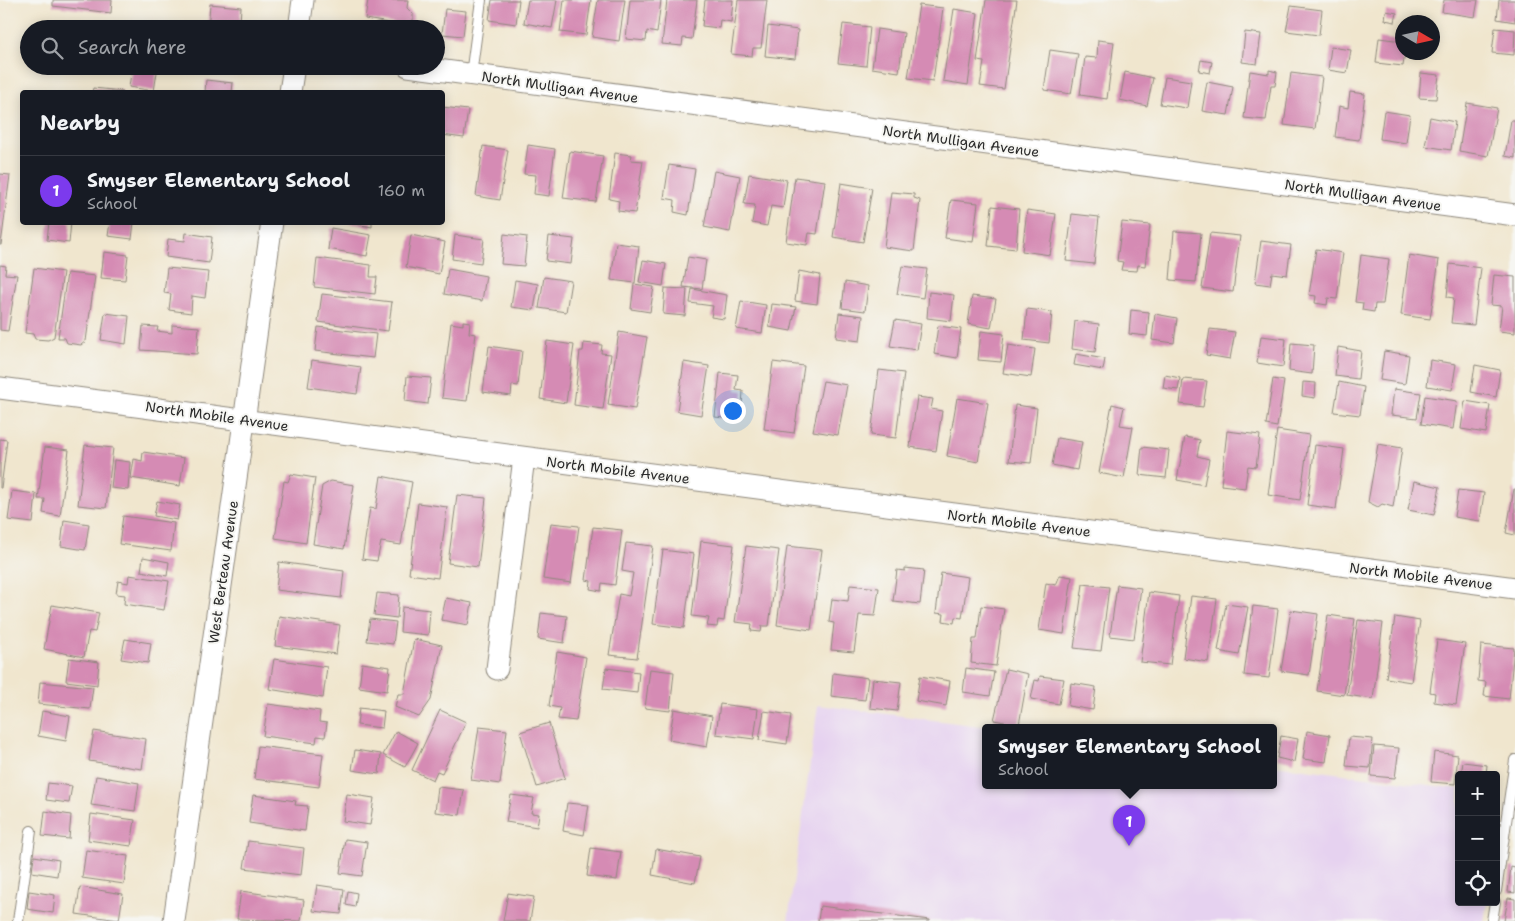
<!DOCTYPE html>
<html lang="en">
<head>
<meta charset="utf-8">
<style>
	:root { --surface:#171b24; --page:#20242c; --text:#f1f3f6; --muted:#9ea1a6; --line:#363941; --accent:#7c3aed }
	body { margin:0; font-family:"Shantell Sans",sans-serif; background:var(--page); color:var(--text) }
	.controls { position:absolute; right:15px; bottom:15px; display:grid; overflow:hidden; border-radius:5px; box-shadow:0 2px 12px #0003 }
	.controls button { width:45px; height:45px; display:grid; place-items:center; padding:0; border:0; border-bottom:1px solid var(--line); background:var(--surface); color:var(--text); font:25px sans-serif }
	.compass { position:absolute; left:1395px; top:15px; width:45px; height:45px; border-radius:50%; background:var(--surface); box-shadow:0 2px 12px #0003; rotate:99deg }
	.you { position:absolute; left:732px; top:410px; width:18px; height:18px; margin:-12px; border:4px solid #fff; border-radius:50%; background:#1a73e8; box-shadow:0 0 0 8px #1a73e833 }
	.badge { display:grid; place-items:center; width:32px; height:32px; border-radius:50%; background:var(--accent); color:#fff; font-size:16px; font-weight:700 }
	.pin { position:absolute; translate:-50% -41px; filter:drop-shadow(0 1px 2px #0008) }
	.pin::after { content:''; position:absolute; top:26px; width:18px; height:15px; background:inherit; clip-path:polygon(0 0,100% 0,50% 100%) }
	.popup { position:absolute; left:982px; top:724px; width:295px; height:65px; box-sizing:border-box; display:grid; place-content:center; border-radius:5px; background:var(--surface); filter:drop-shadow(0 1px 4px #0005); font-size:16px; white-space:nowrap; color:var(--muted) }
	.popup b { font-size:19px; color:var(--text) }
	.popup::after { content:''; position:absolute; left:50%; top:100%; margin-left:-10px; border:10px solid transparent; border-top-color:var(--surface) }
	.list { margin:0; padding:0; list-style:none }
	h2 { display:flex; justify-content:space-between; align-items:center; height:65px; margin:0; padding:0 20px; font-size:21px }
	h2 small { font-size:16px; font-weight:400; color:var(--muted) }
	.list li { display:grid; grid-template-columns:32px 1fr auto; gap:15px; align-items:center; box-sizing:border-box; height:70px; padding:0 20px; border-top:1px solid var(--line) }
	.list b { display:block; font-size:19px; white-space:nowrap }
	.list p { margin:0; font-size:16px; white-space:nowrap; color:var(--muted) }
	.list em { font-size:16px; font-style:normal; color:var(--muted) }
	.icon { flex:none; width:28px; height:28px; fill:none; stroke:currentColor; stroke-width:2; stroke-linecap:round; stroke-linejoin:round }
	.map { position:relative; flex:none; width:1515px; height:921px; overflow:hidden }
	.search { position:absolute; background:var(--surface); box-shadow:0 2px 12px #0003; left:20px; top:20px; width:425px; height:55px; display:flex; align-items:center; gap:12px; box-sizing:border-box; padding:0 18px; border-radius:28px; color:var(--muted); font-size:19px }
	.panel { position:absolute; background:var(--surface); box-shadow:0 2px 12px #0003; left:20px; top:90px; width:425px; height:135px; border-radius:5px }
	.map>svg:first-child { display:block }
	.built { fill:#e6d2f0 }
	.building { fill:#d58bb4 }
	.lines { fill:none; stroke-linecap:round; stroke-linejoin:round }
	.service-casing { stroke:#8e887c; stroke-width:12 }
	.minor-casing { stroke:#8e887c; stroke-width:23 }
	.service { stroke:#fff; stroke-width:10 }
	.minor { stroke:#fff; stroke-width:21 }
	.labels { text-anchor:middle; dominant-baseline:central; stroke-width:4; stroke-linejoin:round; paint-order:stroke }
	.street-label { font-size:14px; fill:#2b2b2b; stroke:#f6f6f2 }
</style>
</head>
<body>
<div class="map">
<svg width="1515" height="921" viewBox="0 0 1515 921">
	<rect width="100%" height="100%" fill="#f6f6f2"/>
	<filter id="ink" filterUnits="userSpaceOnUse"><feTurbulence type="fractalNoise" baseFrequency=".02" numOctaves="2"/><feDisplacementMap in="SourceGraphic" scale="10" xChannelSelector="R" yChannelSelector="G"/><feConvolveMatrix kernelMatrix="1 2 1 2 8 2 1 2 1" color-interpolation-filters="sRGB"/></filter>
	<filter id="wash" filterUnits="userSpaceOnUse"><feTurbulence type="fractalNoise" baseFrequency=".0096" numOctaves="4" result="noise"/><feDisplacementMap in="SourceGraphic" scale="20" xChannelSelector="R" yChannelSelector="G"/><feGaussianBlur stdDeviation="1.12" result="paint"/><feColorMatrix in="noise" values="0 0 0 0 0 0 0 0 0 0 0 0 0 0 0 0 0 1.4 0 .05"/><feComposite in="paint" operator="in"/></filter>
	<g filter="url(#wash)">
		<rect width="100%" height="100%" fill="#f0e6ce"/>
		<polygon class="built" points="818,705 987,727 985,727 985,785 1273,785 1273,765 1459,789 1459,902 1487,902 1484,921 788,921"/>
		<g id="blocks">
			<g class="building">
				<polygon points="53,0 112,0 111,13 53,6"/>
				<polygon points="368,0 408,0 407,8 413,14 413,23 408,26 365,19"/>
				<polygon points="492,0 519,0 516,24 489,20"/>
				<polygon points="528,0 557,0 552,28 524,23"/>
				<polygon points="564,0 591,0 586,35 560,32"/>
				<polygon points="598,0 625,0 619,41 592,37"/>
				<polygon points="630,0 661,0 657,33 647,31 646,41 626,39"/>
				<polygon points="667,0 697,0 692,39 683,38 682,46 662,44"/>
				<polygon points="705,0 733,0 731,22 720,20 719,28 702,26"/>
				<polygon points="738,0 767,0 761,48 753,48 752,56 731,54"/>
				<polygon points="986,0 1017,0 1004,89 980,86 984,62 977,61"/>
				<polygon points="1444,0 1478,0 1475,17 1442,12"/>
				<polygon points="1499,0 1515,0 1515,22 1497,19"/>
				<polygon points="210,4 241,7 240,23 244,23 243,29 208,29"/>
				<polygon points="919,5 943,8 933,81 908,78"/>
				<polygon points="1291,6 1322,10 1319,35 1286,31"/>
				<polygon points="445,9 466,11 463,36 442,34"/>
				<polygon points="954,9 978,13 968,85 943,81"/>
				<polygon points="1386,11 1397,13 1395,22 1385,20"/>
				<polygon points="843,24 870,27 866,66 838,63"/>
				<polygon points="768,26 798,30 795,59 765,56"/>
				<polygon points="1495,28 1515,30 1514,55 1492,53"/>
				<polygon points="877,29 904,33 899,72 872,68"/>
				<polygon points="1245,32 1261,34 1257,64 1242,62"/>
				<polygon points="1379,38 1402,41 1402,52 1405,52 1403,66 1376,63"/>
				<polygon points="1098,40 1114,42 1107,99 1080,95 1085,57 1097,58"/>
				<polygon points="1331,47 1351,50 1347,73 1328,70"/>
				<polygon points="1050,50 1078,54 1071,94 1044,90"/>
				<polygon points="1201,60 1212,62 1210,73 1199,71"/>
				<polygon points="132,66 158,66 154,91 129,87"/>
				<polygon points="1269,70 1277,72 1275,86 1271,86 1266,120 1244,118 1250,71 1269,74"/>
				<polygon points="1125,72 1153,78 1147,106 1120,100"/>
				<polygon points="1291,73 1322,77 1315,129 1284,125"/>
				<polygon points="1421,73 1439,75 1436,99 1419,98"/>
				<polygon points="1165,77 1191,81 1187,108 1160,104"/>
				<polygon points="206,80 233,83 232,92 205,92"/>
				<polygon points="1207,82 1233,87 1228,115 1202,111"/>
				<polygon points="93,88 123,91 123,92 92,92"/>
				<polygon points="1350,92 1365,94 1359,140 1335,137 1339,106 1348,108"/>
				<polygon points="1467,103 1497,108 1488,156 1459,151"/>
				<polygon points="442,107 468,110 464,138 442,135"/>
				<polygon points="1384,111 1410,115 1406,143 1380,139"/>
				<polygon points="1430,117 1455,122 1451,150 1425,146"/>
				<polygon points="1511,120 1515,120 1515,158 1505,156"/>
				<polygon points="528,145 555,149 549,196 534,194 536,175 524,174"/>
				<polygon points="483,146 508,150 500,200 476,196"/>
				<polygon points="570,151 603,156 596,202 563,198"/>
				<polygon points="615,153 632,155 631,160 643,161 635,213 618,211 619,201 609,199"/>
				<polygon points="669,165 695,169 688,215 674,212 675,200 664,198"/>
				<polygon points="714,171 740,176 730,232 704,227"/>
				<polygon points="0,174 10,175 1,245 0,245"/>
				<polygon points="749,174 787,180 783,208 771,206 767,226 752,223 755,205 744,204"/>
				<polygon points="795,177 825,181 817,234 809,233 807,245 786,242"/>
				<polygon points="841,183 872,188 863,242 833,237"/>
				<polygon points="891,192 914,194 914,198 920,200 914,251 884,247"/>
				<polygon points="951,200 978,203 973,242 945,238"/>
				<polygon points="992,206 1019,209 1016,249 988,246"/>
				<polygon points="1027,210 1056,214 1050,255 1022,251"/>
				<polygon points="1072,214 1099,217 1094,264 1066,261"/>
				<polygon points="49,222 71,222 69,243 47,240"/>
				<polygon points="110,222 134,222 132,239 108,236"/>
				<polygon points="345,222 372,222 372,227"/>
				<polygon points="1122,222 1150,225 1145,266 1138,265 1137,271 1121,270 1123,262 1117,261"/>
				<polygon points="331,228 371,235 367,256 328,249"/>
				<polygon points="1174,231 1201,233 1196,282 1170,280"/>
				<polygon points="186,233 212,237 209,263 166,257 168,239 185,241"/>
				<polygon points="1210,233 1240,236 1233,292 1202,288"/>
				<polygon points="504,234 527,237 524,266 501,264"/>
				<polygon points="411,235 445,242 439,274 406,267"/>
				<polygon points="455,235 484,239 481,263 452,259"/>
				<polygon points="549,236 574,239 571,264 546,261"/>
				<polygon points="1261,241 1291,245 1287,275 1272,273 1270,285 1255,283"/>
				<polygon points="616,243 639,246 635,283 611,280"/>
				<polygon points="1316,249 1343,253 1337,299 1328,298 1327,305 1315,303 1316,296 1309,295"/>
				<polygon points="104,252 128,255 125,280 101,278"/>
				<polygon points="1361,255 1389,259 1383,304 1375,304 1374,312 1362,310 1363,303 1355,302"/>
				<polygon points="1409,255 1439,260 1430,319 1401,315"/>
				<polygon points="688,257 706,260 702,289 683,287"/>
				<polygon points="317,258 371,265 370,277 377,277 375,294 314,287"/>
				<polygon points="643,260 666,264 663,286 639,282"/>
				<polygon points="1450,264 1481,268 1474,325 1451,323 1454,298 1447,297"/>
				<polygon points="0,265 6,266 5,274 17,275 8,331 0,330"/>
				<polygon points="902,266 927,269 923,298 897,294"/>
				<polygon points="34,268 63,272 54,337 48,340 35,339 33,334 25,333"/>
				<polygon points="167,268 208,272 205,298 192,296 191,313 169,310 171,294 164,293"/>
				<polygon points="448,269 486,276 482,301 444,294"/>
				<polygon points="799,271 820,275 817,304 795,301"/>
				<polygon points="67,273 95,276 86,341 81,345 67,343 65,338 58,338"/>
				<polygon points="1494,275 1515,277 1515,333 1499,331 1502,306 1491,305"/>
				<polygon points="544,277 571,281 566,312 539,308"/>
				<polygon points="515,280 538,284 534,310 511,307"/>
				<polygon points="845,282 868,286 865,311 842,308"/>
				<polygon points="634,284 654,287 650,312 631,309"/>
				<polygon points="665,288 687,289 685,316 663,314"/>
				<polygon points="692,289 727,295 724,319 711,317 713,306 690,303"/>
				<polygon points="929,292 954,295 951,321 927,318"/>
				<polygon points="322,294 392,302 388,331 318,322"/>
				<polygon points="972,296 996,299 991,328 968,324"/>
				<polygon points="741,301 766,305 762,333 736,329"/>
				<polygon points="772,304 796,307 791,331 769,327"/>
				<polygon points="1027,309 1052,312 1049,343 1024,340"/>
				<polygon points="1131,310 1149,312 1147,336 1129,334"/>
				<polygon points="105,313 129,316 126,344 101,340"/>
				<polygon points="839,313 863,316 860,341 836,338"/>
				<polygon points="1155,314 1177,318 1174,343 1152,340"/>
				<polygon points="895,320 921,324 917,350 890,346"/>
				<polygon points="463,321 470,322 469,333 476,334 467,401 442,398 451,323 463,325"/>
				<polygon points="1075,321 1099,324 1095,352 1072,349"/>
				<polygon points="172,325 199,327 197,354 141,350 143,326 158,327 157,331 172,333"/>
				<polygon points="938,326 961,329 957,358 934,354"/>
				<polygon points="318,327 376,334 373,358 315,351"/>
				<polygon points="1210,329 1235,332 1230,359 1206,355"/>
				<polygon points="981,331 1004,334 1001,362 978,360"/>
				<polygon points="619,332 647,337 635,409 608,405"/>
				<polygon points="1261,336 1286,339 1283,367 1257,363"/>
				<polygon points="547,341 574,345 566,403 540,399"/>
				<polygon points="584,343 602,345 601,353 611,354 603,409 574,405 580,351 583,351"/>
				<polygon points="1291,343 1314,345 1312,374 1289,371"/>
				<polygon points="1008,345 1035,349 1031,377 1003,373"/>
				<polygon points="489,346 522,351 518,386 512,385 511,396 483,392"/>
				<polygon points="1338,347 1361,351 1358,379 1335,376"/>
				<polygon points="1384,351 1409,355 1405,384 1380,380"/>
				<polygon points="1076,354 1105,359 1103,370 1074,365"/>
				<polygon points="312,360 361,367 357,394 308,387"/>
				<polygon points="1430,360 1456,364 1452,390 1427,386"/>
				<polygon points="684,362 709,366 701,415 677,411"/>
				<polygon points="773,362 804,366 794,433 764,429"/>
				<polygon points="1475,365 1500,370 1496,397 1471,392"/>
				<polygon points="879,370 904,373 896,438 871,435"/>
				<polygon points="720,373 738,375 736,390 743,391 741,420 715,417"/>
				<polygon points="1165,375 1180,378 1178,390 1163,388"/>
				<polygon points="407,376 431,378 428,404 405,401"/>
				<polygon points="1183,379 1207,381 1203,407 1180,404"/>
				<polygon points="1273,379 1284,381 1277,427 1266,425"/>
				<polygon points="823,381 847,385 838,435 813,431"/>
				<polygon points="1303,382 1316,383 1315,398 1302,396"/>
				<polygon points="1339,382 1364,387 1360,415 1334,412"/>
				<polygon points="1394,389 1421,393 1417,418 1391,415"/>
				<polygon points="1425,396 1457,401 1453,429 1421,424"/>
				<polygon points="917,397 933,399 931,409 942,411 936,451 910,447"/>
				<polygon points="957,398 988,403 978,462 947,456"/>
				<polygon points="1465,401 1490,405 1486,433 1461,429"/>
				<polygon points="1112,404 1124,407 1120,425 1133,427 1124,478 1099,473"/>
				<polygon points="1015,405 1037,408 1031,463 1009,461"/>
				<polygon points="1277,430 1309,435 1300,500 1268,495"/>
				<polygon points="1227,431 1260,435 1256,467 1248,466 1245,488 1221,485"/>
				<polygon points="1185,437 1200,440 1197,456 1209,459 1204,485 1177,480"/>
				<polygon points="1057,438 1082,442 1077,470 1052,465"/>
				<polygon points="0,439 7,440 1,488 0,488"/>
				<polygon points="1378,444 1402,448 1393,507 1382,504 1378,507 1368,502"/>
				<polygon points="85,445 113,448 106,508 78,505"/>
				<polygon points="1315,445 1344,449 1336,509 1307,505"/>
				<polygon points="45,447 69,450 60,516 43,513 45,499 38,499"/>
				<polygon points="1142,447 1169,450 1166,478 1139,475"/>
				<polygon points="143,452 184,458 180,486 131,478 134,459 142,461"/>
				<polygon points="114,460 130,462 128,490 111,488"/>
				<polygon points="291,474 315,478 306,543 275,538 284,481 288,482"/>
				<polygon points="381,476 412,482 401,545 381,542 377,561 362,559 370,508 376,509"/>
				<polygon points="331,481 354,485 344,549 313,544 322,486"/>
				<polygon points="1414,481 1440,487 1434,515 1408,510"/>
				<polygon points="1514,489 1515,489 1515,535 1506,533"/>
				<polygon points="1458,490 1484,493 1480,521 1454,517"/>
				<polygon points="12,491 36,494 33,523 8,520"/>
				<polygon points="457,495 486,498 478,567 448,563"/>
				<polygon points="157,501 180,505 177,520 154,516"/>
				<polygon points="418,503 447,507 438,578 409,574"/>
				<polygon points="123,516 174,523 171,551 119,544"/>
				<polygon points="64,520 89,524 85,550 61,546"/>
				<polygon points="551,523 579,526 571,583 543,579"/>
				<polygon points="593,527 622,530 615,585 602,583 601,591 590,589 591,581 586,580"/>
				<polygon points="701,541 734,545 724,621 718,620 717,627 707,626 709,618 692,616"/>
				<polygon points="626,543 653,546 637,658 609,655 619,594 629,596 633,573 622,571"/>
				<polygon points="746,546 779,550 769,626 762,626 761,632 751,631 752,624 735,622"/>
				<polygon points="787,546 822,550 811,630 777,625"/>
				<polygon points="663,550 694,554 684,628 653,624"/>
				<polygon points="143,557 169,562 167,576 141,571"/>
				<polygon points="279,562 344,571 341,598 276,590"/>
				<polygon points="905,568 924,570 920,604 893,601 897,570 905,571"/>
				<polygon points="941,573 968,577 962,618 955,617 954,623 943,621 944,614 936,613"/>
				<polygon points="129,575 169,581 164,610 124,604 125,595 116,594 118,581 128,583"/>
				<polygon points="1060,575 1072,577 1064,634 1039,630 1046,583 1056,585"/>
				<polygon points="1083,584 1109,587 1101,651 1074,648"/>
				<polygon points="850,585 879,588 875,616 859,615 854,652 831,650 834,623 829,622 832,599 848,601"/>
				<polygon points="1117,585 1141,588 1134,639 1110,636"/>
				<polygon points="1149,592 1179,596 1170,665 1140,662"/>
				<polygon points="377,593 399,595 397,618 374,615"/>
				<polygon points="1191,596 1217,599 1208,662 1183,658"/>
				<polygon points="446,598 472,603 468,625 441,620"/>
				<polygon points="1226,604 1248,607 1239,655 1218,651"/>
				<polygon points="52,605 99,613 95,632 89,631 84,657 44,649"/>
				<polygon points="981,606 1004,609 996,666 971,663 973,639 977,639"/>
				<polygon points="1253,606 1278,609 1269,678 1244,675"/>
				<polygon points="402,607 430,610 428,635 400,632"/>
				<polygon points="1291,610 1318,614 1309,675 1281,671"/>
				<polygon points="541,613 567,616 564,643 538,639"/>
				<polygon points="1328,615 1355,619 1344,695 1317,691"/>
				<polygon points="279,616 340,625 336,654 275,646"/>
				<polygon points="1395,617 1420,621 1411,682 1386,678"/>
				<polygon points="370,619 396,622 393,644 367,641"/>
				<polygon points="1358,620 1383,623 1373,699 1347,695"/>
				<polygon points="125,639 151,643 148,663 121,659"/>
				<polygon points="414,639 442,645 431,700 419,717 395,707 398,694 404,694"/>
				<polygon points="1437,640 1465,644 1456,705 1434,702 1435,693 1430,692"/>
				<polygon points="1481,645 1514,648 1509,699 1484,696 1486,682 1478,681"/>
				<polygon points="557,652 586,657 576,721 558,719 560,708 549,706"/>
				<polygon points="69,658 99,662 97,685 66,681"/>
				<polygon points="274,659 327,667 323,698 269,689"/>
				<polygon points="362,663 390,667 387,691 359,687"/>
				<polygon points="606,668 639,672 637,693 603,689"/>
				<polygon points="966,668 994,672 990,696 963,692"/>
				<polygon points="650,669 674,672 670,711 645,708"/>
				<polygon points="1006,669 1028,674 1019,725 994,720"/>
				<polygon points="833,673 868,678 865,700 831,696"/>
				<polygon points="920,676 950,681 946,706 916,701"/>
				<polygon points="1040,676 1064,679 1059,704 1031,699 1035,680 1039,681"/>
				<polygon points="873,679 901,682 897,711 870,708"/>
				<polygon points="40,682 93,687 90,709 38,704"/>
				<polygon points="1071,683 1096,687 1093,710 1068,706"/>
				<polygon points="268,704 320,711 319,722 327,723 325,737 317,736 316,743 263,736"/>
				<polygon points="720,704 758,709 754,739 716,734"/>
				<polygon points="359,708 384,711 382,728 357,725"/>
				<polygon points="674,709 712,716 707,747 669,740"/>
				<polygon points="440,710 466,722 442,773 437,771 433,780 412,770"/>
				<polygon points="42,711 70,716 66,741 38,736"/>
				<polygon points="764,711 791,715 787,744 759,740"/>
				<polygon points="549,723 565,778 537,787 520,732"/>
				<polygon points="479,727 507,730 500,784 471,780"/>
				<polygon points="94,731 146,739 142,769 89,761"/>
				<polygon points="396,731 418,743 405,767 383,755"/>
				<polygon points="1307,731 1330,735 1326,762 1303,759"/>
				<polygon points="1281,736 1298,739 1294,762 1277,758"/>
				<polygon points="1349,737 1373,739 1370,768 1346,766"/>
				<polygon points="258,746 323,754 319,787 254,779"/>
				<polygon points="1374,746 1399,748 1395,778 1371,776"/>
				<polygon points="355,750 381,754 379,774 352,770"/>
				<polygon points="1434,752 1458,755 1455,784 1431,782"/>
				<polygon points="1463,762 1487,765 1486,775 1461,775"/>
				<polygon points="96,776 139,783 135,811 91,805"/>
				<polygon points="48,783 72,786 69,803 46,800"/>
				<polygon points="438,787 464,790 460,815 435,812"/>
				<polygon points="347,794 374,798 370,825 343,821"/>
				<polygon points="253,795 296,801 295,805 308,806 305,831 249,823"/>
				<polygon points="511,795 534,798 531,813 539,814 537,827 506,822"/>
				<polygon points="567,803 589,805 584,835 563,831"/>
				<polygon points="45,811 71,815 69,839 42,836"/>
				<polygon points="91,814 135,820 131,846 88,840"/>
				<polygon points="345,839 367,842 362,876 340,873"/>
				<polygon points="248,841 304,848 301,875 244,868"/>
				<polygon points="591,848 621,852 617,880 587,876"/>
				<polygon points="656,849 700,857 695,883 652,875"/>
				<polygon points="86,850 128,856 124,884 82,878"/>
				<polygon points="34,856 59,860 57,876 32,872"/>
				<polygon points="1511,867 1515,868 1515,893 1508,892"/>
				<polygon points="317,885 344,889 341,914 313,911"/>
				<polygon points="80,887 123,894 119,920 76,914"/>
				<polygon points="29,891 55,895 53,913 27,909"/>
				<polygon points="241,891 304,900 301,921 237,919"/>
				<polygon points="348,891 357,893 355,907 346,905"/>
				<polygon points="508,893 534,897 530,921 503,921"/>
				<polygon points="1508,898 1515,899 1515,921 1504,921"/>
				<polygon points="820,906 930,920 930,921 818,921"/>
			</g>
		</g>
	</g>
	<g filter="url(#ink)">
		<use href="#blocks" fill-opacity="0" stroke="#8e887c" stroke-width="1"/>
		<g class="lines">
			<g class="service-casing">
				<g id="service">
					<polyline points="471,75 481,0"/>
					<polyline points="1496,891 1515,760"/>
					<polyline points="18,921 31,831"/>
					<polyline points="1492,921 1495,902"/>
				</g>
			</g>
			<g class="minor-casing">
				<g id="minor">
					<polyline points="299,29 303,0"/>
					<polyline points="408,66 1515,215"/>
					<polyline points="290,92 294,66"/>
					<polyline points="0,388 1515,588"/>
					<polyline points="497,669 524,458"/>
					<polyline points="174,921 272,222"/>
				</g>
			</g>
			<use href="#service" class="service"/>
			<use href="#minor" class="minor"/>
		</g>
	</g>
	<g class="labels">
		<g class="street-label">
			<text transform="translate(560 87) rotate(8)">North Mulligan Avenue</text>
			<text transform="translate(961 141) rotate(8)">North Mulligan Avenue</text>
			<text transform="translate(1363 195) rotate(8)">North Mulligan Avenue</text>
			<text transform="translate(217 416) rotate(8)">North Mobile Avenue</text>
			<text transform="translate(618 470) rotate(7)">North Mobile Avenue</text>
			<text transform="translate(1019 523) rotate(7)">North Mobile Avenue</text>
			<text transform="translate(223 572) rotate(-82)">West Berteau Avenue</text>
			<text transform="translate(1421 576) rotate(7)">North Mobile Avenue</text>
		</g>
	</g>
</svg>
<div class="controls">
<button>+</button>
<button>−</button>
<button><svg class="icon" aria-label="locate" viewBox="0 0 24 24"><circle cx="12" cy="12" r="6"/><path d="M12 2v4M12 18v4M2 12h4M18 12h4"/></svg></button>
</div>
<svg class="compass" viewBox="-18 -18 36 36"><path d="M0-13l5 13h-10z" fill="#e53935"/><path d="M0 13l5-13h-10z" fill="#9ea1a6"/></svg>
<div class="you"></div>
<div class="pin badge" style="left:1129px;top:846px">1</div>
<div class="popup"><b>Smyser Elementary School</b>School</div>
<div class="search"><svg class="icon" aria-label="search" viewBox="0 0 24 24"><circle cx="10" cy="10" r="6"/><path d="M15 15l6 6"/></svg>Search here</div>
<section class="panel">
<h2>Nearby<small></small></h2>
<ul class="list">
<li><span class="badge">1</span><div><b>Smyser Elementary School</b><p>School</p></div><em>160 m</em></li>
</ul>
</section>
</div>
</body>
</html>
